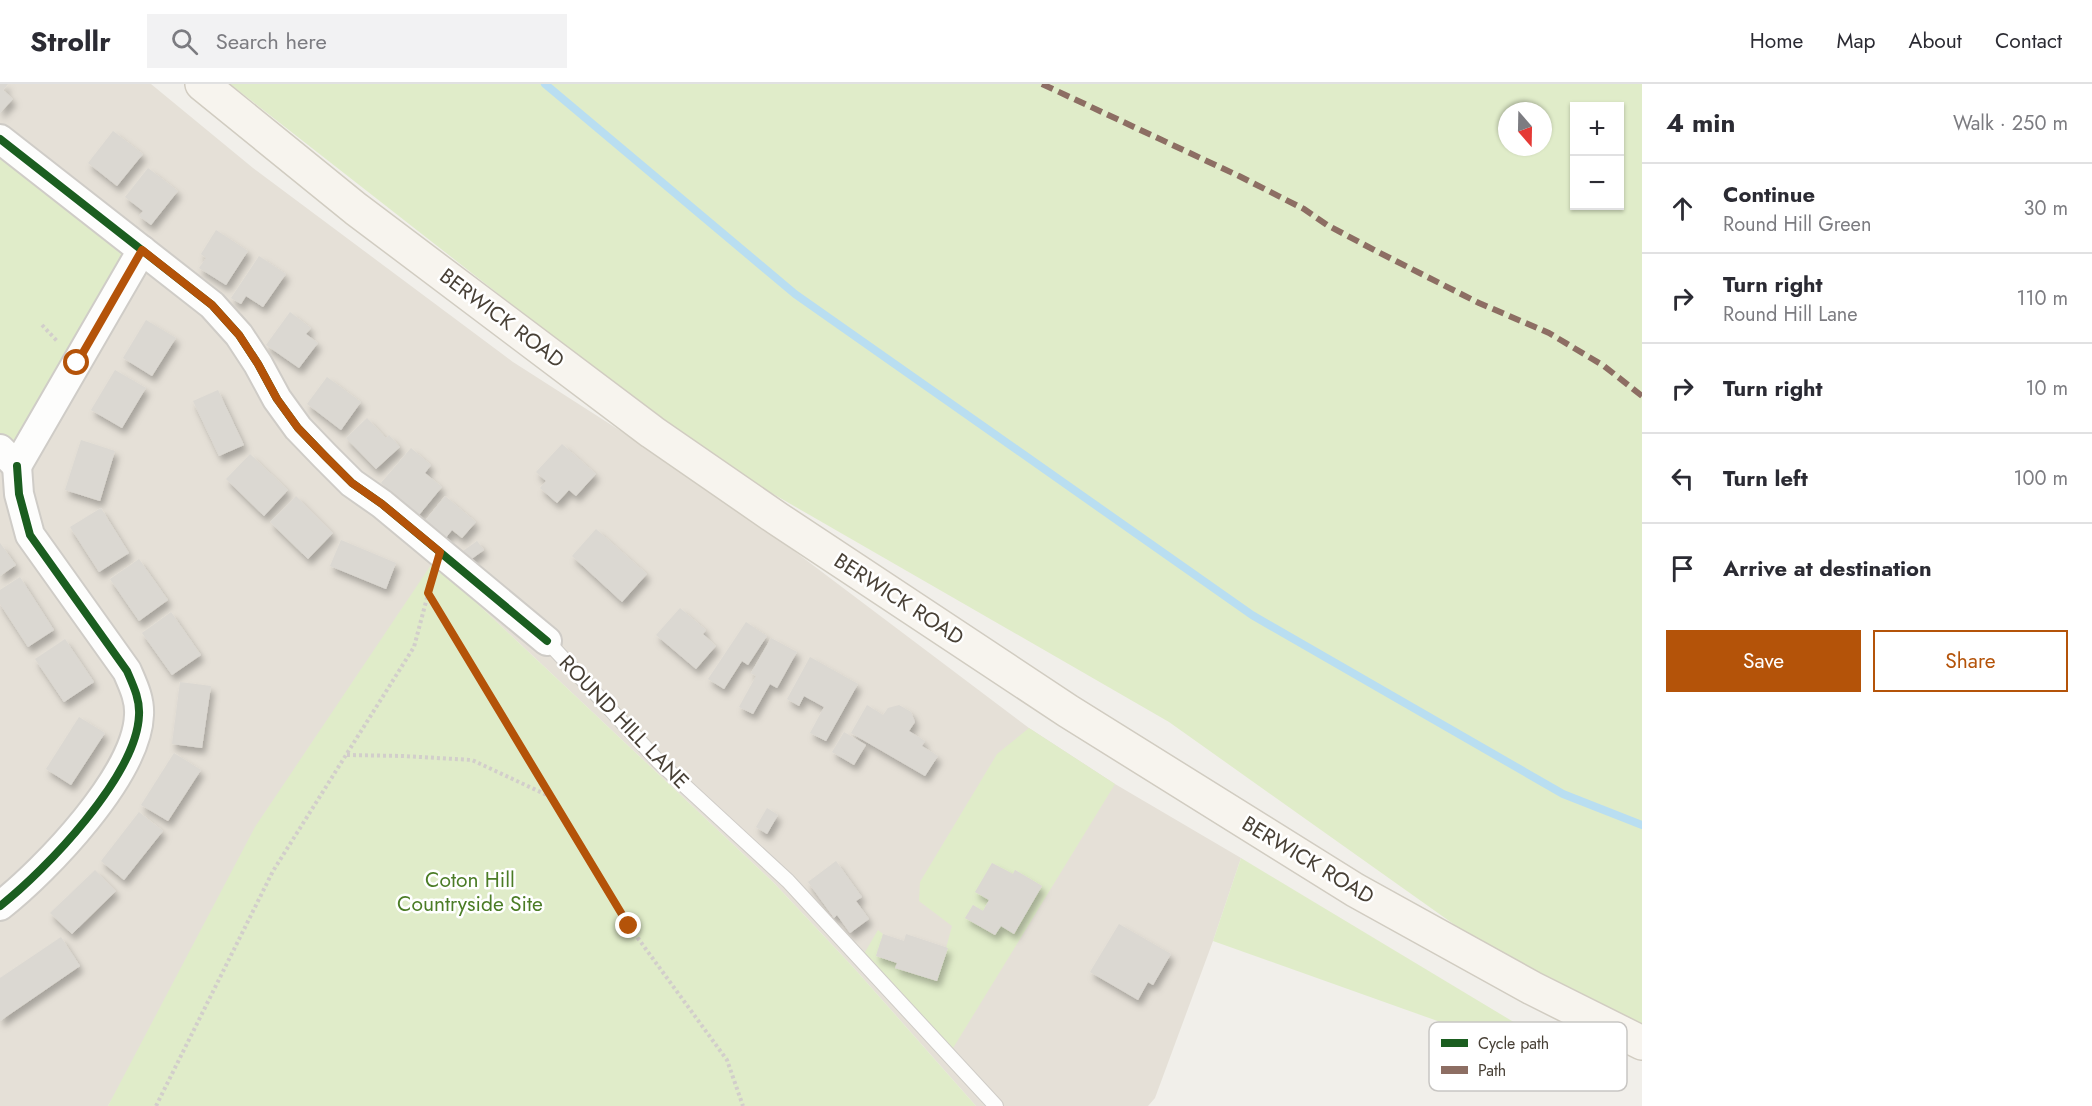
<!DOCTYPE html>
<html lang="en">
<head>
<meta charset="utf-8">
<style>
	:root { --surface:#fff; --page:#f2f2f3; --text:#2b2b33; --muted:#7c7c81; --line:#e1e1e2; --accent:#b45309 }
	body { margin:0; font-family:Jost,sans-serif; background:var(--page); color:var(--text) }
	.controls { position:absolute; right:18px; top:18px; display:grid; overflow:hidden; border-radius:0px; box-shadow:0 2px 4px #0004 }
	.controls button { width:54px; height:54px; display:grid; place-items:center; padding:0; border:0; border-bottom:2px solid var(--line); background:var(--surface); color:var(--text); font:30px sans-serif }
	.compass { position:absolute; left:1498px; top:18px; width:54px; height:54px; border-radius:50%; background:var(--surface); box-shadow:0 2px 4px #0004; rotate:160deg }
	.stop { position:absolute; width:18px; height:18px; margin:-14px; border:4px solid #b45309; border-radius:50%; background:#fff }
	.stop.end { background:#b45309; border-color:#fff; box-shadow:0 2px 6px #0008 }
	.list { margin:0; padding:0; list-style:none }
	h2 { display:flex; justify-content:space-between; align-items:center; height:78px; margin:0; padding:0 24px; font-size:26px }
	h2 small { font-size:20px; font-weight:400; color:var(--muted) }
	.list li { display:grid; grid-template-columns:39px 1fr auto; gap:18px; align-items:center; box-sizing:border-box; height:90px; padding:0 24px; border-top:2px solid var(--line) }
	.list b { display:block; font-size:22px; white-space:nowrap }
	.list p { margin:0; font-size:20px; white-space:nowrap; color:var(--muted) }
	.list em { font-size:20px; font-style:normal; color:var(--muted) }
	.actions { display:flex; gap:12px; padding:18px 24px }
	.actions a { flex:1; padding:14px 0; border:2px solid var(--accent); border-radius:0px; text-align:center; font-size:21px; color:var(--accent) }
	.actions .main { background:var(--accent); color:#fff }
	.icon { flex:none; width:33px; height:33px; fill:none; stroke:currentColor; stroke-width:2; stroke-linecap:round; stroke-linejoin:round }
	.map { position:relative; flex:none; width:1642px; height:1022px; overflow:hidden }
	header { display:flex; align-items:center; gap:36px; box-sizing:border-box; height:84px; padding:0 30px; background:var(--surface); border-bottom:2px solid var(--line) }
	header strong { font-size:28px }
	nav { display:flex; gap:33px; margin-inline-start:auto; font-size:21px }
	.search { width:420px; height:54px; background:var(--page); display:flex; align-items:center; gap:15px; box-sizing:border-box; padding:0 21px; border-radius:0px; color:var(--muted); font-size:22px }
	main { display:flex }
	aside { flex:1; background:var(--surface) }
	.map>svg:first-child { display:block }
	.residential { fill:#e5e0d7 }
	.green { fill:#e0ecc9; fill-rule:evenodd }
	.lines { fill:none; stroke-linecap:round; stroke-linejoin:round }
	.stream { stroke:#b9def1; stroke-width:8 }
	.building { fill:#dbd8d2; filter:url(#shadow) }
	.lane-casing { stroke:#cfccc7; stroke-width:16 }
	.street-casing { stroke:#cfccc7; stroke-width:32 }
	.secondary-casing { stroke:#d1ccc1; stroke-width:36 }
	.path { stroke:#d2cecb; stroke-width:4; stroke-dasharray:3 3; stroke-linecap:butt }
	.lane { stroke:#fdfdfc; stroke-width:14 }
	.street { stroke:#fdfdfc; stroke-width:28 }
	.secondary { stroke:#f7f4ee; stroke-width:33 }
	.quiet { stroke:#8d6e63; stroke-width:6; stroke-dasharray:12 6; stroke-linecap:butt }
	.cycleway-casing { stroke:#fff; stroke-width:11 }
	.cycleway { stroke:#1b5e20; stroke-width:8 }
	.route { stroke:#b45309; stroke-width:8 }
	.labels { text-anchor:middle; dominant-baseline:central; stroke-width:5; stroke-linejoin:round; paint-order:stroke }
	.street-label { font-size:21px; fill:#484036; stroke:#fff }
	.park-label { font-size:21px; fill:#4b7c26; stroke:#fff }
	.key { fill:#fff; stroke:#c8c6c3; stroke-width:1.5 }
	.key-label { font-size:16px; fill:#484036 }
</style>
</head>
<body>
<header>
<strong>Strollr</strong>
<div class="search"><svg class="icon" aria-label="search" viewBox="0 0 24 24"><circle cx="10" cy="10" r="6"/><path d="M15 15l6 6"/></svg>Search here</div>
<nav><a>Home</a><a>Map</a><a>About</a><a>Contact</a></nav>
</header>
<main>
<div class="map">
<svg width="1642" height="1022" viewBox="0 0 1642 1022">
	<defs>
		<filter id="shadow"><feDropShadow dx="3.5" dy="6" stdDeviation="3" flood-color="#0004"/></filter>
	</defs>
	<rect width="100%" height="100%" fill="#f1efea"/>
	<polygon class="residential" points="0,0 151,0 253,84 513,278 716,408 1029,644 1115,700 1241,774 1213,857 1155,1014 1148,1022 976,1022 854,884 773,798 433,478 108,1022 0,1022"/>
	<g class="green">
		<path d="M230,0H1642V946L1528,893L1169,638L702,369ZM1574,22H1620V122H1574ZM1507,27H1543V63H1507Z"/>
		<polygon points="0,55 142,166 17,382 0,365"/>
		<polygon points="433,478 773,798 854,884 976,1022 108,1022 255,743"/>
		<path d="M1029,644L1115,700L950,969L862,873L878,846L883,850L876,872L897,879L895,884L937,897L952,842L919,817L920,798L997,670ZM992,779L1013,790L1015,786L1042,802L1014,850L1001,842L995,851L965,834L973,821L983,827L989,816L976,808Z"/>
		<polygon points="1241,774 1620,1002 1213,857"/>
	</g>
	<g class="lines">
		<polyline class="stream" points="545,0 795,210 1252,531 1563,710 1642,741"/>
	</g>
	<g class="building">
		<polygon points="0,0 8,0 3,6 13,15 0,29"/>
		<polygon points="113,47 143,70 117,102 88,79"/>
		<polygon points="148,84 178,107 151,141 139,132 143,127 125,113"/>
		<polygon points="216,146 248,167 226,201 199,184 206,174 201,170"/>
		<polygon points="259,172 286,190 263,223 246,212 241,220 231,214"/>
		<polygon points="290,228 311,244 306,250 318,259 299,284 266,261"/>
		<polygon points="146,236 176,254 152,292 123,274"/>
		<polygon points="115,286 146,304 122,344 91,326"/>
		<polygon points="327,293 361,318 341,346 307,320"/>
		<polygon points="218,306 244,361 219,372 193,317"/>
		<polygon points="367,334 386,354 389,351 400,363 376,385 346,354"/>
		<polygon points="81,356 115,367 100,417 65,406"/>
		<polygon points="562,360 596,390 576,412 569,406 557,419 540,404 546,397 536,388"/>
		<polygon points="411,364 431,381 425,389 442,403 419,431 381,399"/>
		<polygon points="250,370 288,406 264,432 226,395"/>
		<polygon points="296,412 333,449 308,475 270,438"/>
		<polygon points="445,412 476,438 462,454 452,446 445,455 424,438"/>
		<polygon points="101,424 129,469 99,488 70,443"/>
		<polygon points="596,445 647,490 622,518 572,472"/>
		<polygon points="341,456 396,479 386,505 330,482"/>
		<polygon points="477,457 484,466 470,476 463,467"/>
		<polygon points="0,459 16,481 0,492"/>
		<polygon points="139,475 168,516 139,537 110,495"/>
		<polygon points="20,493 54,546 28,563 0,520 0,506"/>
		<polygon points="680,524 706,546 703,550 716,562 696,585 656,551"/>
		<polygon points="171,528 201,571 172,591 142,549"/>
		<polygon points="746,538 767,552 748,581 742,577 724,605 708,595"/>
		<polygon points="771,554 797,568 777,604 770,600 753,630 739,623 756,592 751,589"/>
		<polygon points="65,555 94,598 64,618 35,575"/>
		<polygon points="810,573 858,600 826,657 810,649 824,623 804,612 799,622 787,615"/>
		<polygon points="180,598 211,602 202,664 172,660"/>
		<polygon points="867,621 883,631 888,624 899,621 911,628 915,638 909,647 925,657 922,662 938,672 925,692 851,649"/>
		<polygon points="79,633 105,649 71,701 46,685"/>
		<polygon points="844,648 866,661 854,681 832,668"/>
		<polygon points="174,669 201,686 168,737 141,721"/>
		<polygon points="767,724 778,731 767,750 756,743"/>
		<polygon points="139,728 163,747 124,796 101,777"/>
		<polygon points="836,777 862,813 856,817 869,835 850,849 837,831 834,834 808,798"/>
		<polygon points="992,779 1013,790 1015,786 1042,802 1014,850 1001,842 995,851 965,834 973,821 983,827 989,816 975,808"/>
		<polygon points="95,786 116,807 72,850 50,829"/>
		<polygon points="1119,840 1171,870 1153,901 1148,898 1138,916 1090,888"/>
		<polygon points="883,850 904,857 906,850 948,864 937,897 895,884 897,879 876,872"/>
		<polygon points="61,853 80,882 0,937 0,894"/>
	</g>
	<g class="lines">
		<g class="lane-casing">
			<polyline id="lane" points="547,557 658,677 788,797 996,1022"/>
		</g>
		<g class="street-casing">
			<g id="street">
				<polyline points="0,55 212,221 239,251 258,280 277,315 298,344 325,372 352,399 382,420 547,557"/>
				<polyline points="0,365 17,382 142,166"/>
				<path d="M0,822C46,786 137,691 139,631C140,615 133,601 127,587L30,451L19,410L17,382"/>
			</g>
		</g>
		<g class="secondary-casing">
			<polyline id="secondary" points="202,0 356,125 652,348 778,435 1068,627 1355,806 1532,904 1642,959"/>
		</g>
		<g class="path">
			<polyline points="42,241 58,258"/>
			<polyline points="429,510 629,842 727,976 743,1022"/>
			<polyline points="347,671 403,672 472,676 551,713"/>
			<polyline points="156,1022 273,787 414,563 432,495"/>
		</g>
		<use href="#lane" class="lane"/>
		<use href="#street" class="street"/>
		<use href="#secondary" class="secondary"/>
		<polyline class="quiet" points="1042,0 1239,92 1304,125 1327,141 1378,168 1479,219 1549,249 1604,282 1642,312"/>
		<g class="cycleway-casing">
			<g id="cycleway">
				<polyline points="0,55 212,221 239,251 258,280 277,315 298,344 325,372 352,399 382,420 547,557"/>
				<path d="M0,822C46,786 137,691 139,631C140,615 133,601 127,587L30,451L19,410L17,382"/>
			</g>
		</g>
		<use href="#cycleway" class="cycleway"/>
	</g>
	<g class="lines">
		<polyline class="route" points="77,279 142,166 212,221 239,251 258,280 277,315 298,344 325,372 352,399 382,420 440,468 428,509 629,842"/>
	</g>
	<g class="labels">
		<g class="street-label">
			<text transform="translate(502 234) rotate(37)">BERWICK ROAD</text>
			<text transform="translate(899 515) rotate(33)">BERWICK ROAD</text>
			<text transform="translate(624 638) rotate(46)">ROUND HILL LANE</text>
			<text transform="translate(1308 776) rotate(31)">BERWICK ROAD</text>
		</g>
		<g class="park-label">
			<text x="470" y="796">Coton Hill<tspan x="470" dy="24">Countryside Site</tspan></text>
		</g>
	</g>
	<rect x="1429" y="938" width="198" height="69" rx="9" class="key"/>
	<rect x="1441" y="955" width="27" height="8" fill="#1b5e20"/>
	<rect x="1441" y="982" width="27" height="8" fill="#8d6e63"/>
	<g class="key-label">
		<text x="1478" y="965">Cycle path</text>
		<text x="1478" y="992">Path</text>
	</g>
</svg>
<div class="controls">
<button>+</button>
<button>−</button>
</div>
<svg class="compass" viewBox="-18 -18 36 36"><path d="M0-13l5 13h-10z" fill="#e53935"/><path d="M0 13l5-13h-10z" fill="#7c7c81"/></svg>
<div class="stop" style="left:77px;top:279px"></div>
<div class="stop end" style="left:629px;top:842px"></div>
</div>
<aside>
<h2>4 min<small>Walk · 250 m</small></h2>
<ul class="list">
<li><svg class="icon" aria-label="ahead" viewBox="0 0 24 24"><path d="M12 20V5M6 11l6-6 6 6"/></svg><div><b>Continue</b><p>Round Hill Green</p></div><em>30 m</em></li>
<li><svg class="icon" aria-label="right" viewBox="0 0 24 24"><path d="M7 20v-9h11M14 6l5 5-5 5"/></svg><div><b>Turn right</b><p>Round Hill Lane</p></div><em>110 m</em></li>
<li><svg class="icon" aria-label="right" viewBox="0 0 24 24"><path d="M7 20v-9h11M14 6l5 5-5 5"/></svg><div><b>Turn right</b></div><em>10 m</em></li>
<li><svg class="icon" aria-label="left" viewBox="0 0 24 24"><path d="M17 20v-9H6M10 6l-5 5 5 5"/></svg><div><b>Turn left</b></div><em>100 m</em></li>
<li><svg class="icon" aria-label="arrive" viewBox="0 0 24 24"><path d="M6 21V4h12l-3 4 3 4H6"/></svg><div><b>Arrive at destination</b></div></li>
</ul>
<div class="actions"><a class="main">Save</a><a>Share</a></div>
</aside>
</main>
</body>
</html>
